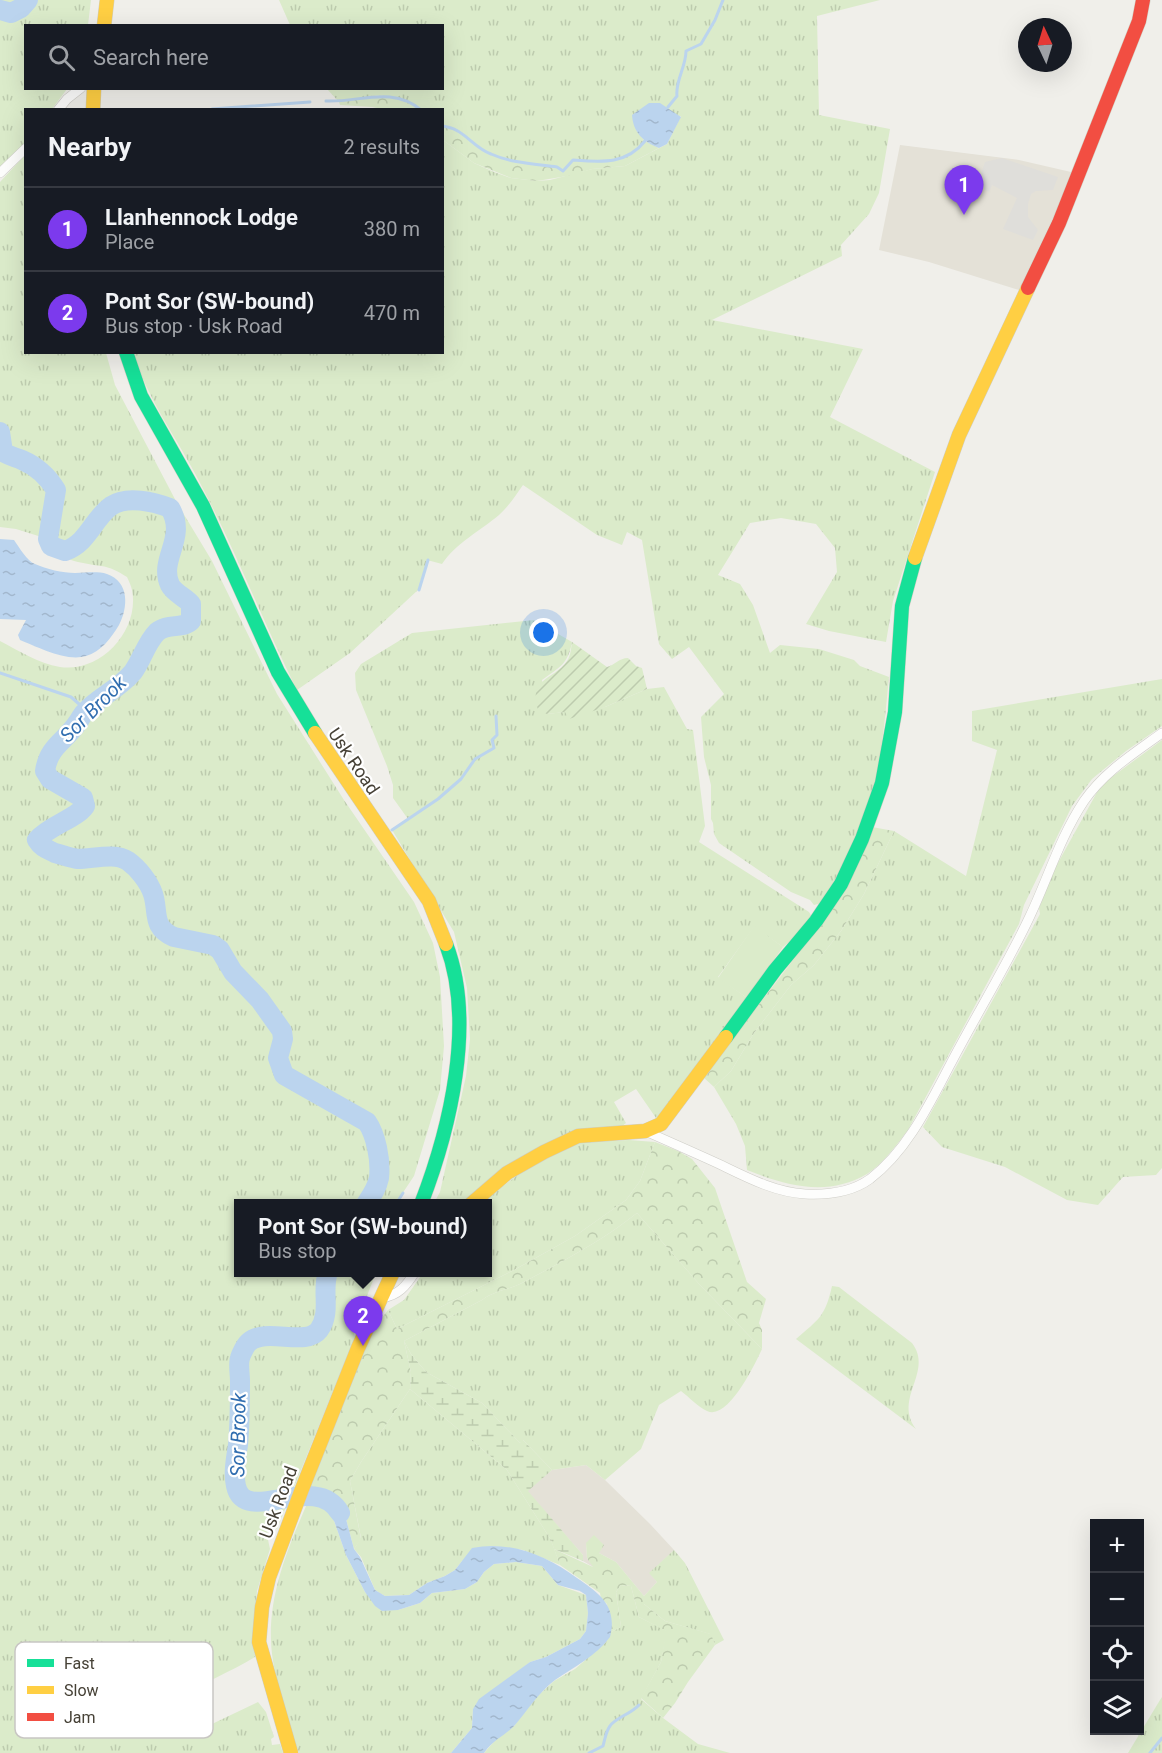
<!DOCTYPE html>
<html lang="en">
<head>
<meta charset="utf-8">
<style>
	:root { --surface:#171b24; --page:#20242c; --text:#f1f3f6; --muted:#9ea1a6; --line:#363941; --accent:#7c3aed }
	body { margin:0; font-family:Roboto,sans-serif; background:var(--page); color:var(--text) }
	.controls { position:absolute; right:18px; bottom:18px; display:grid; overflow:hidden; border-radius:0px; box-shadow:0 6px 24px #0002 }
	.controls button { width:54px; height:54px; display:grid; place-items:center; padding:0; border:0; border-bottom:2px solid var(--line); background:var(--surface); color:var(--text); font:30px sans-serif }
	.compass { position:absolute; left:1018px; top:18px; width:54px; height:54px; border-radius:50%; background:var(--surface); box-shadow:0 6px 24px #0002; rotate:356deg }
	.you { position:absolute; left:544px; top:633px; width:21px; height:21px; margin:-15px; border:4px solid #fff; border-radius:50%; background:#1a73e8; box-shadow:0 0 0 9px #1a73e833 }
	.badge { display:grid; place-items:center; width:39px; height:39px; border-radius:50%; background:var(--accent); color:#fff; font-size:20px; font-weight:700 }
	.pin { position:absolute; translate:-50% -50px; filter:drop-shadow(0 2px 3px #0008) }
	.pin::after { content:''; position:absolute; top:32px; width:21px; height:18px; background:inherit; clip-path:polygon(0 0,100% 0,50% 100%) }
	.popup { position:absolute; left:234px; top:1199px; width:258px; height:78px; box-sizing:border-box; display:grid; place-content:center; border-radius:0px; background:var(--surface); filter:drop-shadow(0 2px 4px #0005); font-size:20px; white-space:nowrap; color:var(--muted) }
	.popup b { font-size:22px; color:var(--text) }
	.popup::after { content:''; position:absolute; left:50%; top:100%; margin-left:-12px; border:12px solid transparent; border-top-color:var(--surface) }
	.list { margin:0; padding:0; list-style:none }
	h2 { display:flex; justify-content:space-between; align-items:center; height:78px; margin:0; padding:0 24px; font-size:26px }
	h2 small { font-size:20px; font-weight:400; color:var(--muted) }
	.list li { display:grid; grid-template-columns:39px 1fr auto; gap:18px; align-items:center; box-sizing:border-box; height:84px; padding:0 24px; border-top:2px solid var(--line) }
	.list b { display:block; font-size:22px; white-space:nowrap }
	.list p { margin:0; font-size:20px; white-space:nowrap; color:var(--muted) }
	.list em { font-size:20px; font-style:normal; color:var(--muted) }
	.icon { flex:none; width:33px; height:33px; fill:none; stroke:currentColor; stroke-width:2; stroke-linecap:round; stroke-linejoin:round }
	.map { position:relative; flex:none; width:1162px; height:1753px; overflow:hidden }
	.search { position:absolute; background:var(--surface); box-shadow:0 6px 24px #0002; left:24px; top:24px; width:420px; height:66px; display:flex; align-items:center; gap:15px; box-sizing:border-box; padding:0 21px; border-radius:0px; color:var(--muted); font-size:22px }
	.panel { position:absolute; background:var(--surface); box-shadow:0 6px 24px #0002; left:24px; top:108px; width:420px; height:246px; border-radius:0px }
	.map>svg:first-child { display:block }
	.residential { fill:#e4e1d7 }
	.grass { fill:url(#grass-tufts) }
	.forest { fill:url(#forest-crowns) }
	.wetland { fill:url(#wetland-marsh) }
	.park { fill:#dbebca }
	.garden { fill:url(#garden-furrows) }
	.parking { fill:#dfdeda }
	.water { fill:url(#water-ripples) }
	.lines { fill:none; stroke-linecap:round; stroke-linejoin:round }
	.stream { stroke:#bbd4ee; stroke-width:3 }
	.river { stroke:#bbd4ee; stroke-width:20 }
	.street-casing { stroke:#cecdc7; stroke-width:10 }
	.fast-casing { stroke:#cfcdc1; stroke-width:15 }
	.slow-casing { stroke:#cfcdc1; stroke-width:15 }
	.jam-casing { stroke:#cfcdc1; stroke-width:15 }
	.street { stroke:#fdfdfc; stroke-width:9 }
	.fast { stroke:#16e098; stroke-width:14 }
	.slow { stroke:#ffcf43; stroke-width:14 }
	.jam { stroke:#f24e42; stroke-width:14 }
	.labels { text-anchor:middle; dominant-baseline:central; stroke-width:4.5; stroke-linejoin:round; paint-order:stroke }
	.street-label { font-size:18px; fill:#464136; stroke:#fff }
	.water-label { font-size:20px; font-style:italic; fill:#316eb0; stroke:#fff }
	.key { fill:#fff; stroke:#c8c6c3; stroke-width:1.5 }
	.key-label { font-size:16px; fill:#464136 }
</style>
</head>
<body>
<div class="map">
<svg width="1162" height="1753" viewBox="0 0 1162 1753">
	<defs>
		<pattern id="grass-tufts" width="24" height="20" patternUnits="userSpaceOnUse" patternTransform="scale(1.5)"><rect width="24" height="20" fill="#dbebca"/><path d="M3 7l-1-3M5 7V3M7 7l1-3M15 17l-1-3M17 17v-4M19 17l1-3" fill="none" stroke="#bdcbae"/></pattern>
		<pattern id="forest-crowns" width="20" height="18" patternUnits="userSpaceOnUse" patternTransform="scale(1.5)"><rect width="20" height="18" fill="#dbebca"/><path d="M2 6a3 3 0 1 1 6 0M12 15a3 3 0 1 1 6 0" fill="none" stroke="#bdcbae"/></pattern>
		<pattern id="wetland-marsh" width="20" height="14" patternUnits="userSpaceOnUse" patternTransform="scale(1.5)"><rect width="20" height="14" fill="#dbebca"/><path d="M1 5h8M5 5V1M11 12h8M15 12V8" fill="none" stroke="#bdcbae"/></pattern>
		<pattern id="garden-furrows" width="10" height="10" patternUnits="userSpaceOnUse" patternTransform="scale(1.5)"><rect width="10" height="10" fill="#dbebca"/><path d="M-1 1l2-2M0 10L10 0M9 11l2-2" fill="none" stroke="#bdcbae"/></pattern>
		<pattern id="water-ripples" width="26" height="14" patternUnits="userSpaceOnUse" patternTransform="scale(1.5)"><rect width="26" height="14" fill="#bbd4ee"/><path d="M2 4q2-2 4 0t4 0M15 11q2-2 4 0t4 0" fill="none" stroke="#a2b7cd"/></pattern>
	</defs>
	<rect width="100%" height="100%" fill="#f0efea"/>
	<g class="residential">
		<polygon points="900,145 1019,160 1071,172 1063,197 1019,290 929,262 879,250"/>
		<polygon points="586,1465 605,1480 650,1524 674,1550 650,1573 657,1582 644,1596 616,1562 599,1553 586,1543 587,1558 595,1568 583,1561 583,1555 527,1491 552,1470"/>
	</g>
	<g class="grass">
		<polygon points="0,0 91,0 88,25 26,26 26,88 67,89 52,109 26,110 25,144 0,167"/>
		<path d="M279,0H880L817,16L819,115L890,129L879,193L869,214L841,245L842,256L712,320L863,349L830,417L935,472L893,601L886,642L829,631L806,624L837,572L835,548L816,524L781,518L750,523L718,575L740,584L753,605L770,653L780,645L819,649L854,660L860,666L889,677C885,717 882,759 871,798C859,835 841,870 822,903L814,905L810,900L791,892L719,843L714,834L713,823L711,819V785L704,757L701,717L724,694L689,647L672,659L659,644L642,540L627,532L622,545L597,535L523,485C516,495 509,506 499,515C480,531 456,543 442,564L427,560L418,590L350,653L297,690C263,622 236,551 200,483C178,439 147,400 134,353L442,352L443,140L474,163L494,172L511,178L537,181L550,180L592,169L625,166L667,144L681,116L640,135L645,141C626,165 601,162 573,160L563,171C540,166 516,163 494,156C473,149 465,128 443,126L442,110L421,109L414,104L380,95L339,102L327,89L442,88V26L290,25Z"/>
		<path d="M25,155L26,352L106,353L115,385L177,503L212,561L277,694L344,800L414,902L433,943L440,977L444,1046L440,1090L414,1176L396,1203L238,1204V1272L376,1273L353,1331L355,1337L277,1529H268L267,1535L270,1549L257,1591L254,1629L255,1657C230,1672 203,1683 178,1698L191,1734L258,1702L266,1712L274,1737L271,1739L272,1745L280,1744L283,1753H0V641C19,651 38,663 60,667C101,673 140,630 132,590C131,586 129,581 127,577C119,572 110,567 101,566C82,563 56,561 48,539L16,529L0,527V182Z"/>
		<path d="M534,620L572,642C568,664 560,667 542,680L547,714L605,707L647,689L664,687L687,729L693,730L705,826L699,842L809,912L812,917L803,930L783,947L754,927L718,977L747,998L665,1110L656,1118L636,1089L614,1102L626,1123L620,1128H594L565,1135L513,1163L462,1203H434L440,1192L466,1076L470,1039L467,988L454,932L392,830L408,819L393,798V785L387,766L356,690L355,673L361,664L412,633Z"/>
		<path d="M1162,679V726L1126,751L1092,779L1072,806L1024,905L1019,924L908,1130C897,1144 883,1164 867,1174C828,1197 786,1186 747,1170L745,1146L736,1124L714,1087L731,1071L754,1033L791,985L814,965L841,931L864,894L894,831L966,876L997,750L972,741V711Z"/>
		<polygon points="1162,740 1162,1168 1156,1175 1123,1177 1098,1205 1067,1200 1005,1167 942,1147 923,1127 1040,914 1039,908 1054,870 1101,785"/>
		<polygon points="629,1140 655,1142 640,1181 626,1200 575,1236 514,1270 397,1329 388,1310 404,1300 423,1273 488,1272 488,1204 480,1203 530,1166 581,1142"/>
		<path d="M637,1213L700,1285L762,1349C755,1364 728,1421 707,1411C698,1407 689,1397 681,1391L659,1405L641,1449L605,1480L586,1465L552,1470L523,1440L520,1443L482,1403L426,1372L411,1354L404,1341L482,1300C496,1290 509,1290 524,1282C563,1261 602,1241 637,1213Z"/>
		<path d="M832,1286L839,1287L848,1294L912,1343C934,1372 893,1398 916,1429L796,1339C819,1319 825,1317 832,1286Z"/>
		<polygon points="410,1389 507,1470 551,1540 560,1565 523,1550 492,1546 462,1561 455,1570 445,1576 427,1583 409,1595 385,1596 375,1590 361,1557 354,1549 361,1538 350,1481 361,1462"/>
		<path d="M311,1495L322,1497L331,1512L346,1555L365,1592L398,1610L420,1603L432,1593L465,1589L477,1582L484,1572L494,1564L516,1562L542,1566L558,1585L586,1595L588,1613L586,1631L580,1639L546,1657L530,1662L473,1709L472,1728L451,1753H299C288,1721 272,1674 271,1641C269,1590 291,1540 311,1495Z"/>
		<polygon points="674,1550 685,1563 724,1640 715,1645 710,1634 665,1621 644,1604 644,1596 657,1582 649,1573"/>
		<polygon points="621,1585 631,1586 639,1617 667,1631 661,1662 641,1699 663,1718 698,1744 730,1753 484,1753 497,1738 514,1726 532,1701 554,1681 575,1669 606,1642 611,1632 621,1627 616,1592"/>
		<polygon points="1162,1697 1162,1753 1128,1753 1160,1700"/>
	</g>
	<g class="forest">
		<polygon points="380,95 415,104 421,109 382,109 372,107 340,105 339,102"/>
		<path d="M442,126C464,128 472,147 491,154C511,163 535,164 557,167L563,171L573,160C601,162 626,165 645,141L659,148L625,166L592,169L573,175L537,181L511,178L474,163L443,140Z"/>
		<polygon points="872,827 894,831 864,894 841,931 814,965 791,985 754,1033 731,1071 714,1087 703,1077 817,929"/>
		<path d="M655,1142L678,1151L692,1159L715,1188L747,1282L766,1299L759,1323L762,1330V1349L700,1285L637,1213C602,1241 563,1261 524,1282C509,1290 496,1290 482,1300L404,1341L411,1372L410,1389L361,1462L350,1481L361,1539L354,1549L342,1504L322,1497L307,1495L372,1331L388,1310L397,1329L514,1270L575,1236L626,1200L640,1181Z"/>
		<polygon points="594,1535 604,1545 599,1553 616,1562 644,1596 644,1604 665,1621 711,1634 715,1645 688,1682 675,1703 663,1718 641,1698 661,1662 666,1631 639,1617 631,1586 621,1585 616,1592 621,1627 611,1632 607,1604 601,1599 600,1593 560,1565 554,1549 593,1567 587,1558 586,1543"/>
	</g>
	<polygon class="wetland" points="404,1341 411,1354 426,1372 482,1403 520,1443 522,1439 552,1470 528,1491 583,1555 583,1561 554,1549 551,1540 507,1470 410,1389 411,1372"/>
	<polygon class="park" points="754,926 783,947 747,998 718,978"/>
	<path class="garden" d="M572,642L607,667C615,665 619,658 628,658L636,666L642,668L647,689L605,707L569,719L565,712L547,714L538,710C528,677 553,681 567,661C571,655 571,648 572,642Z"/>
	<polygon class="parking" points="1002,158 1058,177 1053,190 1036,191 1031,194 1028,204 1028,217 1038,230 1033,240 1003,229 1017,198 992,185 989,192 977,186 985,162"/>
	<g class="water">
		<path d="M649,103H660L681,117L667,144L659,148C643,142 633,132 632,115Z"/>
		<path d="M0,539L14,540C19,547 27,561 35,564C46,569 63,573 75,573C86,573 97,571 107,574C130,582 128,608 119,625C111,638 101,652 86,656C66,662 38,647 20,640L18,635L26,620L0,619Z"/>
		<path d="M322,1497L342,1504L354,1549L360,1557L375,1590L385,1596L409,1595L427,1583L445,1576L455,1570L472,1548C510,1540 547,1556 577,1578C599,1593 618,1606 610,1637C596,1656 574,1667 555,1680C538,1693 528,1710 515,1725C505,1736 495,1738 484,1753H451L472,1728L473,1709L479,1699L530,1662L546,1657L580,1639L586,1631L588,1613L586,1595L580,1591L558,1585L542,1566L516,1562L494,1564L484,1572L477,1582L465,1589L432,1593L420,1603L398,1610L382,1611L375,1606L365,1592L346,1555L331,1512Z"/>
	</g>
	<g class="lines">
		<g class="stream">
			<path d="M326,101C358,103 392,85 421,110"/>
			<path d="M668,107L677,96C675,81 686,67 686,51L701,44L715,20L723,0"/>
			<polyline points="212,109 310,102"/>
			<path d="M442,126C464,128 472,147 491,154C511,163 535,164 557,167L563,171L573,160C601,162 626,165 645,141"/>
			<polyline points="419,590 428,560"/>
			<polyline points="0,673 71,697 86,710"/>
			<polyline points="392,830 438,799 461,779 475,759 494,748 492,740 497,735 496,716"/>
			<polyline points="396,1204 403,1193"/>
			<polyline points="376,1272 376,1275"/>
			<path d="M589,1753L603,1746C605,1739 606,1731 610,1726C615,1718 631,1714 639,1705"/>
			<polyline points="1150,1753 1162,1738"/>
		</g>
		<g class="river">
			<polyline points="0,10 11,13 21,8 28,0"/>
			<path d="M0,432L3,452C9,456 15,457 22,460C36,466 48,477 56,490L48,539L51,546L65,551C88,543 93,519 111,506C127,495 154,502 170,508C188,538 158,559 170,585C174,593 185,597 191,604V621C183,629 167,623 157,632C146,643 142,660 133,672C119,689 100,696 86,711C82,714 81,718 78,722C65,742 49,745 45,771L50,779L83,798L85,806C76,819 50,825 37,840C42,848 47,849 55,853C63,855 70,858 78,859C93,859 115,852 128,861C138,868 149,882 153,894C159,912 151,927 174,937L213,945L220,950L233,972L260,1000L282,1031L283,1039L278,1058L284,1075L367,1122C376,1135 381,1160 379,1178C377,1188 372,1195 366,1204"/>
			<path d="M328,1272C321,1291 332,1312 319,1330C306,1347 266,1327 249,1342C246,1344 241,1354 240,1358C238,1364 240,1374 240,1381C240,1402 240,1423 238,1445C236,1458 233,1473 236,1486C245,1527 316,1470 340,1513"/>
		</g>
		<g class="street-casing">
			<g id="street">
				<polyline points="58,110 67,99 81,88"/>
				<polyline points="0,173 26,148"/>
				<path d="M645,1131C670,1142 695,1153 719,1164C746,1177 774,1192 805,1194C826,1195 852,1192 870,1179C907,1151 929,1105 950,1065C976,1015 1006,967 1030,916C1048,878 1060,837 1084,801C1104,772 1133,754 1162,733"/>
				<path d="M382,1298C399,1295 406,1286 415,1272"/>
			</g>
		</g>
		<g class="fast-casing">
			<g id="fast">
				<polyline points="126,352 141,396 203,506 278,672 315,733"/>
				<polyline points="726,1037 775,970 816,921 841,884 862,839 882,783 895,712 902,606 915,558"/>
				<path d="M421,1204C450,1129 476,1022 446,944"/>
			</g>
		</g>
		<g class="slow-casing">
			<g id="slow">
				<polyline points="104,26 107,0"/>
				<polyline points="93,110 94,88"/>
				<polyline points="915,558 959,435 1028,288"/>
				<polyline points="315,733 429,901 446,944"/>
				<polyline points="471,1204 507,1173 544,1152 578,1136 645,1131 661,1124 726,1037"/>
				<polyline points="291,1753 259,1642 262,1607 269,1577 302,1489 358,1348 393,1272"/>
			</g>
		</g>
		<g class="jam-casing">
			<polyline id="jam" points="1028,288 1059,223 1139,21 1143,0"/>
		</g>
		<use href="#street" class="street"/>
		<use href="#fast" class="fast"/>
		<use href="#slow" class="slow"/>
		<use href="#jam" class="jam"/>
	</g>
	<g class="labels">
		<g class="street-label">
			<text transform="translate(354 761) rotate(56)">Usk Road</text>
			<text transform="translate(278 1502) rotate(-69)">Usk Road</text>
		</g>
		<g class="water-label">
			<text transform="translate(93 709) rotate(-45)">Sor Brook</text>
			<text transform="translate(238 1435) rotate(-89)">Sor Brook</text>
		</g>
	</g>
	<rect x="15" y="1642" width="198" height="96" rx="9" class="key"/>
	<rect x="27" y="1659" width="27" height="8" fill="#16e098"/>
	<rect x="27" y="1686" width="27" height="8" fill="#ffcf43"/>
	<rect x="27" y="1713" width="27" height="8" fill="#f24e42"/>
	<g class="key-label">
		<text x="64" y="1669">Fast</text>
		<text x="64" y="1696">Slow</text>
		<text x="64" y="1723">Jam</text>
	</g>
</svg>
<div class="controls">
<button>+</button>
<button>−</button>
<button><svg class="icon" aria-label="locate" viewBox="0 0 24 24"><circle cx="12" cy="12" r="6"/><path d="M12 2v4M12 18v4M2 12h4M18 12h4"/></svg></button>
<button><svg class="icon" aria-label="layers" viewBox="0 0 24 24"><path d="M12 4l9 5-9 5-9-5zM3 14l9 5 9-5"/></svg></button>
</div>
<svg class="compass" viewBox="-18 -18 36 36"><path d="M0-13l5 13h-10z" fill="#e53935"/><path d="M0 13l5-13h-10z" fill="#9ea1a6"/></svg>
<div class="you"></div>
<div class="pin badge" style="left:964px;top:215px">1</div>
<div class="pin badge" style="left:363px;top:1346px">2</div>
<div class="popup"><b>Pont Sor (SW-bound)</b>Bus stop</div>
<div class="search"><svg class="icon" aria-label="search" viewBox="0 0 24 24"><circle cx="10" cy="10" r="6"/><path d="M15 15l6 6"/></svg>Search here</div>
<section class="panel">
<h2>Nearby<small>2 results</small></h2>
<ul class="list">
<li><span class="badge">1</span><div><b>Llanhennock Lodge</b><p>Place</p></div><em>380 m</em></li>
<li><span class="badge">2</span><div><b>Pont Sor (SW-bound)</b><p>Bus stop · Usk Road</p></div><em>470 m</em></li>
</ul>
</section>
</div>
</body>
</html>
